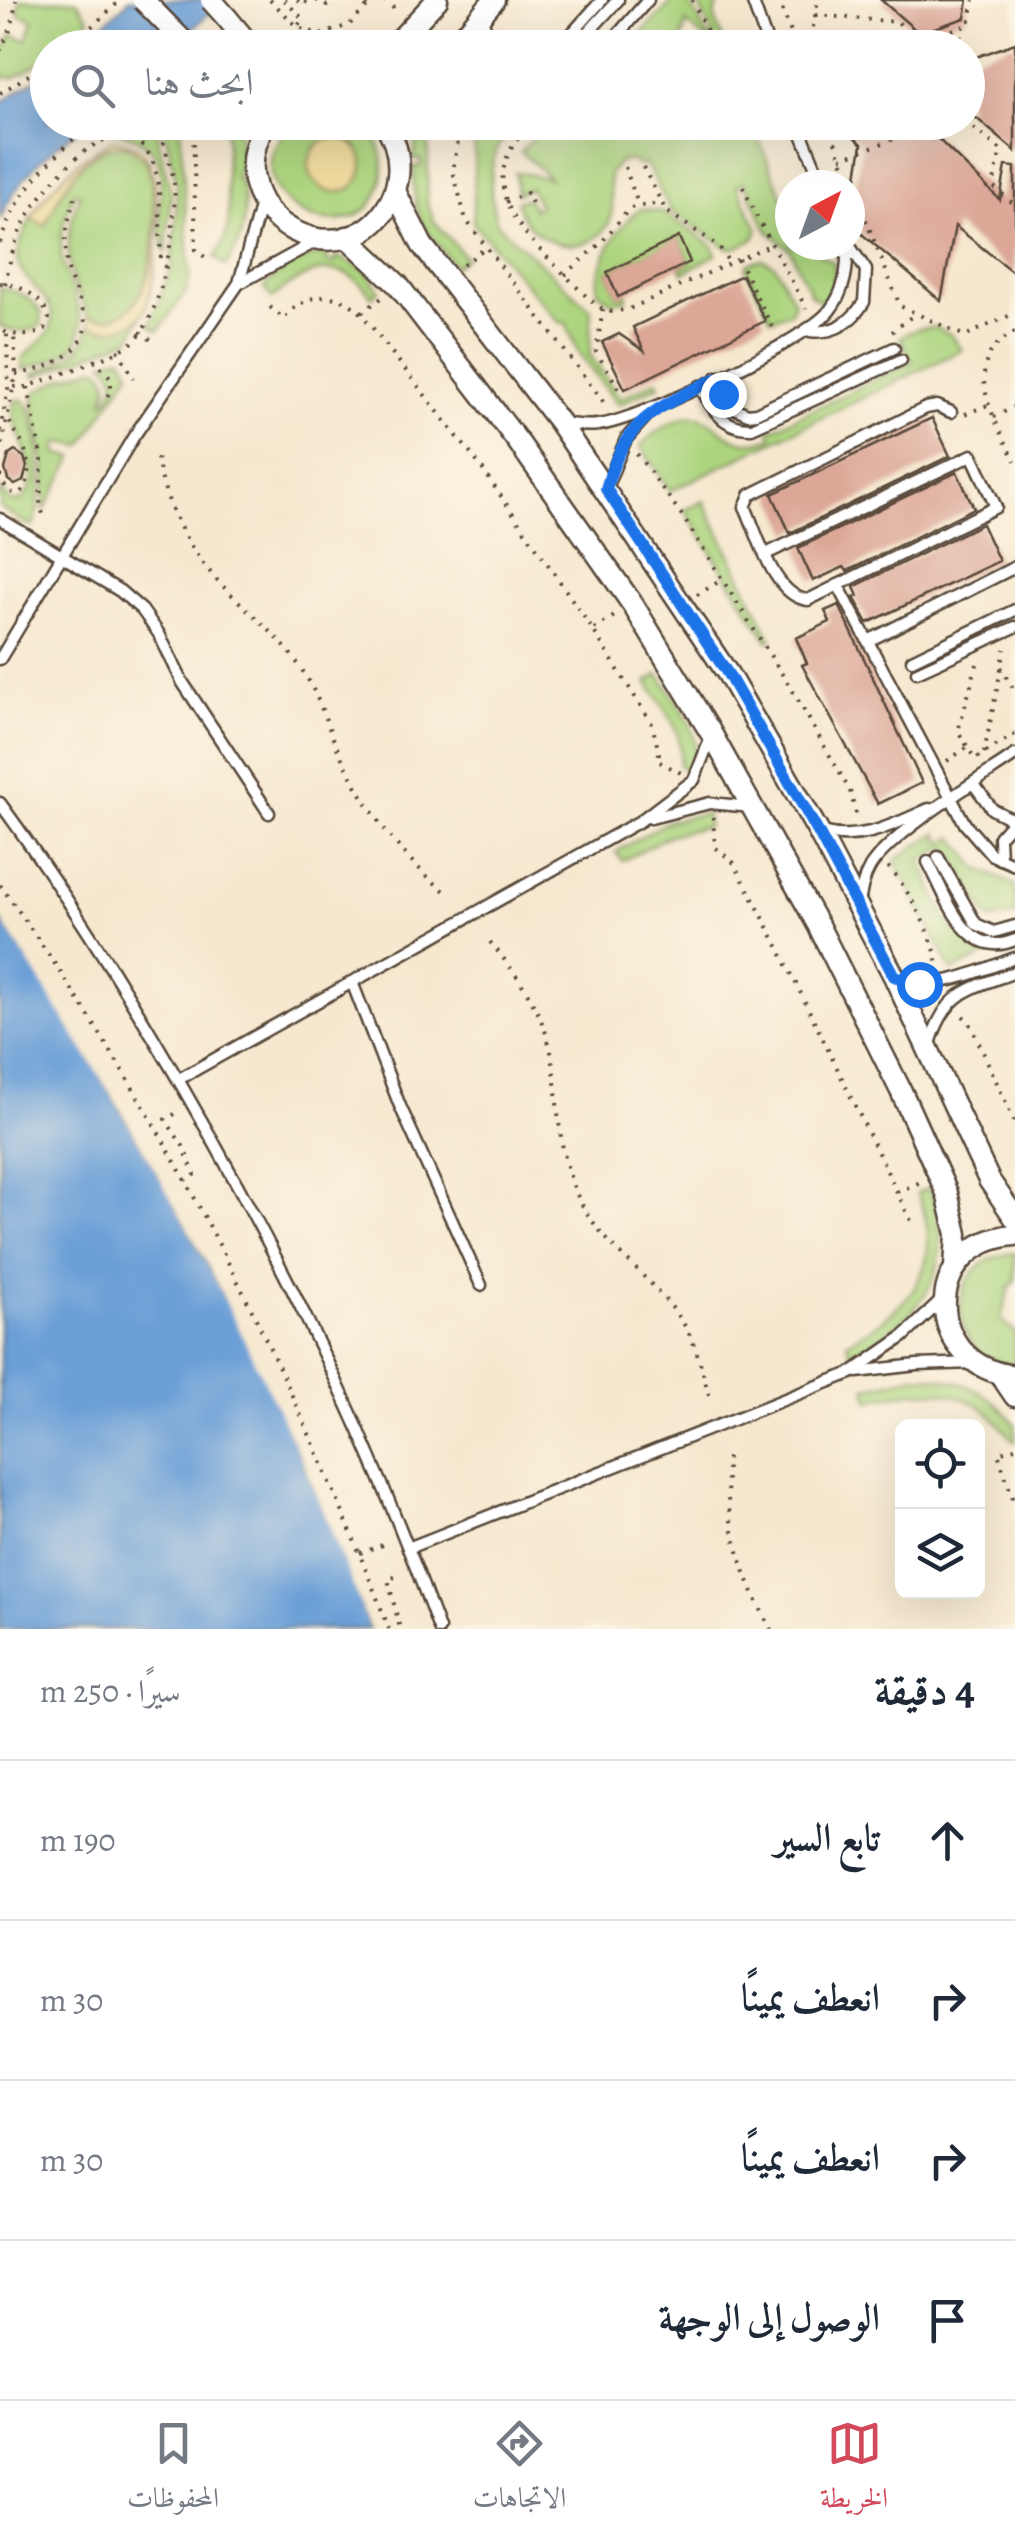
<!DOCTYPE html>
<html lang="ar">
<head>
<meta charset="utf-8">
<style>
	:root { --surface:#fff; --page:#f6f6f7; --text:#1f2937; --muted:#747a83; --line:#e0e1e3; --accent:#d1495b }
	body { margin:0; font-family:Alegreya,Amiri,serif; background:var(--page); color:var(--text); direction:rtl }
	.controls { position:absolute; right:30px; bottom:30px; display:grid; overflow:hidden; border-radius:15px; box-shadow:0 10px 40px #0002 }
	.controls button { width:90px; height:90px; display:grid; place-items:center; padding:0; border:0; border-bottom:2px solid var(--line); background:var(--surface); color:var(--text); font:50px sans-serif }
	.compass { position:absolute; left:775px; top:170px; width:90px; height:90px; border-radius:50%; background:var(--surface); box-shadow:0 10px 40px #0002; rotate:41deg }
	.stop { position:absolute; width:30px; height:30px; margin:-22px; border:8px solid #1a73e8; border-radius:50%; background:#fff }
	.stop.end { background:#1a73e8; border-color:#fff; box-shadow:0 2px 10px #0008 }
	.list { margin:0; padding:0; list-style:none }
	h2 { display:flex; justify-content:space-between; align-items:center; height:130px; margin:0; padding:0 40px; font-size:42px }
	h2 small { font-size:32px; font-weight:400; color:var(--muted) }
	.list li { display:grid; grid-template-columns:65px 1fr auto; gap:30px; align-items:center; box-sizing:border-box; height:160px; padding:0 40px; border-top:2px solid var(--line) }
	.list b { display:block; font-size:38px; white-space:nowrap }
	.list em { font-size:32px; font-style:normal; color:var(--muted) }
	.icon { flex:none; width:55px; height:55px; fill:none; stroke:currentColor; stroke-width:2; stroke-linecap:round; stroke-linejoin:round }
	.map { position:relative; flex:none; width:1015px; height:1629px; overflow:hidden; direction:ltr }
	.search { position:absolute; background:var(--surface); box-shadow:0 10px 40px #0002; left:30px; right:30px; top:30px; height:110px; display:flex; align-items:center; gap:25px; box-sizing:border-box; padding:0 35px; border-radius:55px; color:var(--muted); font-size:38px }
	.sheet { height:770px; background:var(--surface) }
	nav { display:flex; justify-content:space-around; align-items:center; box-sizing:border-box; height:140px; border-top:2px solid var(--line); background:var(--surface); font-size:28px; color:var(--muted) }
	nav a { display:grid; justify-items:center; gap:5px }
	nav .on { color:var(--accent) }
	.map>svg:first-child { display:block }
	.green { fill:#acd47e; stroke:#747f4e; stroke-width:2.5; fill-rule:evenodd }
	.sand { fill:#eeda9e; stroke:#94825e; stroke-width:2.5 }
	.water { fill:#6b9fd7; stroke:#53647a; stroke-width:2.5 }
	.pier { fill:#f6e8cf }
	.building { fill:#dca797 }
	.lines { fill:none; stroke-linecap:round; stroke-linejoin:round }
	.lane-casing { stroke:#574639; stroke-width:15 }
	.street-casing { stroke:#574639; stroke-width:25 }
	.path { stroke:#574639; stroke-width:4; stroke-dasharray:2.5 8; stroke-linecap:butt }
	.lane { stroke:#fff; stroke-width:10 }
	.street { stroke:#fff; stroke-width:20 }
	.street-bridge-casing { stroke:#574639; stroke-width:25; stroke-linecap:butt }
	.street-bridge { stroke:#fff; stroke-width:20 }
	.route { stroke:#1a73e8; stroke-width:12 }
</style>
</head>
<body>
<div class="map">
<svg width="1015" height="1629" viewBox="0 0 1015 1629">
	<rect width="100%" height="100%" fill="#fcf5e5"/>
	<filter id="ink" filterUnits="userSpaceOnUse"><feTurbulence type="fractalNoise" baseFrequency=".01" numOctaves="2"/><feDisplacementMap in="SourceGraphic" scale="20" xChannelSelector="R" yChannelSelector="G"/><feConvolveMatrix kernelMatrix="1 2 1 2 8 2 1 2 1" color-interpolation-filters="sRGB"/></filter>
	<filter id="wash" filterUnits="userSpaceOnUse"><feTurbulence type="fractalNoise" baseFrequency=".0048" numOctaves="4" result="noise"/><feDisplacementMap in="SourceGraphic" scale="40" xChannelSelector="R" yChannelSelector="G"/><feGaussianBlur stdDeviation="2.25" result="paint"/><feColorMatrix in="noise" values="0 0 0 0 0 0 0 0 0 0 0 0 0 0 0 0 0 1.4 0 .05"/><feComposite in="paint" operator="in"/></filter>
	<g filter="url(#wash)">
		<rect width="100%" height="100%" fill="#f6e8cf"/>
		<g class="green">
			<path d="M20,0H77L89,19C80,37 68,48 48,48L47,58L16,77L3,78L0,56L12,35L27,40L33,20L18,14Z"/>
			<path d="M674,0C695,0 699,23 708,38L713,35L699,5L701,0H721L714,15L725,47H699L709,43L686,23L680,47H628Z"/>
			<path d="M293,122L361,123C376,135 384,151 383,170C376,271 212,203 293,122ZM332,137L350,141L358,147L350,189L332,192L311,155L315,147Z"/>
			<path d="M109,123H159V142L171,193L166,254C147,207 189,144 112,131Z"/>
			<polygon points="163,123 180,123 190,276 186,292 158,331 150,325 171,269 176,230 177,184"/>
			<path d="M223,123H238L241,161L235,179L240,180C249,212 245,239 226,266L215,258C237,221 226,210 226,171C225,153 229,140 223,123Z"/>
			<path d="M417,123H429L427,203L434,221L466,258L455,266C424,229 411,216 414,166H421V160L414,159Z"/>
			<path d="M475,123H519C511,131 501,139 497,149C488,168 490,207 498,225L591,309L590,355L620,398L657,380L660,385L618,405L579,354L566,323L559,322L473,223Z"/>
			<path d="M546,123H752L790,215V245H806L835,264C835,277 833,295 820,301L811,295L790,250L768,231L744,182L737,185L758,229L755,238L736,248H728L671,211L646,164L640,166L630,160L619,162L610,173C606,191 619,208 607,226C583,263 523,240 517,201L527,198L533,209L539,206L530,188L517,194L515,172L550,178L521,152Z"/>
			<path d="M120,144C131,146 140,150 146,161C162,190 156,282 132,307C120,320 104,321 88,316C85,306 79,296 75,285C64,255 68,224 80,194L74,192C66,211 60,231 61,252C63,282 96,324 72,348C61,359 38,364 23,370L22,359C30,349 43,342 49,331C66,299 16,284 18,255C18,243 27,229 31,218L45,225C60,192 81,151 120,144Z"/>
			<path d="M642,209L663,212L713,246L716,255L683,273L681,267L690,262L679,238L607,272L618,296L627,292V299L612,302L598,292C593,270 621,217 642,209Z"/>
			<path d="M316,255H327V262L335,263L336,256L366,271L379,290L372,297C340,252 306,271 272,298L264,287C280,271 294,260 316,255Z"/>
			<polygon points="762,259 775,265 794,302 790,312 771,319 746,269 748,263"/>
			<path d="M0,288C18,290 32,299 42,313L41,325C29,334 13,332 0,326Z"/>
			<path d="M142,315L131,338L35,377L33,374C58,363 84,357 89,326C104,331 129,326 142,315Z"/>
			<path d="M935,327L951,335L962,350L670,491L641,447C649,435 659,430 672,423C717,396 719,460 772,437L770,430L912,362L900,337L917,329Z"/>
			<path d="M122,356L130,372L82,446L58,442L57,454L74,457L44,511L45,468L33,404L36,392L62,378L96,367C110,374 110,388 103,400L105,402C117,388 119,375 104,362Z"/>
			<path d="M22,399C41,413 45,508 32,527L0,508V489L10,501L18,502C56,476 3,430 15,401Z"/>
			<polygon points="704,501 772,640 768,641 685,510"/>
			<path d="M659,674C679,705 709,736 689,774L679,765C686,732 664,708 647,682Z"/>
			<polygon points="707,813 708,826 670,835 622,861 616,852 668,821"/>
			<path d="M937,833L943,843L954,837L979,869L1015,885V915L993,920L986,915L948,847L921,860C935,894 950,949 994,952L952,971L895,860Z"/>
			<path d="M929,1188C962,1270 922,1318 851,1354L847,1342C909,1309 949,1267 917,1193Z"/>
			<path d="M1015,1253V1283L1010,1286L1001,1319L1015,1333V1365C943,1360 942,1258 1015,1253Z"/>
			<path d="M914,1376C956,1376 990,1390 1015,1424V1442C1007,1435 999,1422 990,1414C953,1383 913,1391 869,1400L866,1388Z"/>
		</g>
		<g class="sand">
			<circle cx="336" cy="165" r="27"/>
			<path d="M113,140C129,140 144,149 150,164C161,194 160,292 140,317C127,332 105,331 89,326L88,316C162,337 162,205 146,161L127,145C85,141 59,194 45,226L31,218C50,185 80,156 113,140Z"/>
		</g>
		<g class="water">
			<polygon points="129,0 224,0 173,47 79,48"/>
			<path d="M47,72L48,122L86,123C51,149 16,178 0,220V103Z"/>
			<path d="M0,917C148,1140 279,1377 370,1629H0Z"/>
		</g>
		<polygon class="pier" points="0,912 84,1037 210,1259 311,1468 375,1629 370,1629 307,1470 206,1261 123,1113 0,917"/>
		<g id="blocks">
			<g class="building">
				<polygon points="881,0 968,0 965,18 919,33"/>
				<polygon points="1015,43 1015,151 968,111 968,60"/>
				<polygon points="838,122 921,122 1000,200 1006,166 1015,167 1015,274 955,226 941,301 850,224 862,144"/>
				<polygon points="679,237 690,262 618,297 607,272"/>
				<polygon points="742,275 765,321 625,389 602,342 619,334 644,351 633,327"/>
				<polygon points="932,418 950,456 790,533 772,494"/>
				<polygon points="15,451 24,457 27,467 23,481 15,485 8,480 5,469 9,455"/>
				<polygon points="957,472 974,508 847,571 844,567 813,581 798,548"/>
				<polygon points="982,524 999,561 868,623 854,597 858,596 854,587"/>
				<polygon points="839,605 922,783 878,804 802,665 807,663 796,638 830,622 825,611"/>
			</g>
		</g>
	</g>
	<g filter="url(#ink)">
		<use href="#blocks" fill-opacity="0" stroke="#574639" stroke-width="2.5"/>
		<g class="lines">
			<g class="lane-casing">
				<g id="lane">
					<polyline points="752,0 769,48"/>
					<polyline points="481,16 492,48"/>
					<polyline points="559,48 602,0"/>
					<polyline points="574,48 618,0"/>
					<polyline points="606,48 648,0"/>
					<polyline points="797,122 823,185"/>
					<polyline points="240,283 317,241"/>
					<path d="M810,331C834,334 851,323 864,302L866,270L849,245"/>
					<polyline points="717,377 732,407 748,414 756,413 894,348"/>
					<path d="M700,386C712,409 723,429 752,428L901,360"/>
					<path d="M560,423C572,424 586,427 598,425C638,421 807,341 830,310C845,291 848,269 847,245"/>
					<polyline points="606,488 626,439 649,413"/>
					<polyline points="0,519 120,591 142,610 159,634 183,683 269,813"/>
					<path d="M766,554L972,455L996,507L808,600C775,597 759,539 747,511L745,507L750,495L926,408L937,406L951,412"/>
					<polyline points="838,585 965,824 992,855 1015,865"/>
					<polyline points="868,641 1015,567"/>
					<polyline points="0,659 134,436 239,283 261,203"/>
					<polyline points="912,660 1015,610"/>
					<polyline points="917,672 1015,627"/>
					<polyline points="973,783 992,809 1015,821"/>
					<path d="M0,803C55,878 105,957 153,1037C268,1230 362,1418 439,1629"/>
					<polyline points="651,818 710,803 751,807"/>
					<path d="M822,832C861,843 894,824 929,809"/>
					<polyline points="938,857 976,924 994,932 1015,926"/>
					<polyline points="1000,859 999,837 1014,820"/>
					<path d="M928,862C947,897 965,961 1015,940"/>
					<path d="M859,905C861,891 863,879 870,867C891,833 980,779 1015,755"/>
					<path d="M896,977C935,994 977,971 1015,958"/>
					<polyline points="352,982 400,1106 481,1285"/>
					<path d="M930,1044C946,991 967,990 1015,972"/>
					<polyline points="179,1079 640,821 694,780 710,739"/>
					<polyline points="857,1372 917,1365 974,1363"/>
					<polyline points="408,1548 851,1373 903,1337 941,1301"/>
				</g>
			</g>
			<g class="street-casing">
				<g id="street">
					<polyline points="227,18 252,48"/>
					<polyline points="392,48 437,0"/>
					<polyline points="453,48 494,0"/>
					<path d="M266,122C209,219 352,289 393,196C403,170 399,145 384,122"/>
					<polyline points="395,191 422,245 559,422 728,674 818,831 894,976 989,1180 1015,1218"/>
					<polyline points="347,237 398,285 519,443 633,605 711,733 818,925 901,1091 947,1193 957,1234 955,1268"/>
					<path d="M1015,1235C921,1243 922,1366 1015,1376"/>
					<polyline points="1000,1374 1015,1396"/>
				</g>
			</g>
			<g class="path">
				<polyline points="270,0 297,26 320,35 349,25 374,0"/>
				<polyline points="284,0 303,19 297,26"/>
				<polyline points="297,0 304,5 307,0"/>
				<polyline points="316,0 327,6 332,0"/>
				<polyline points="357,0 368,7"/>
				<polyline points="384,0 399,13"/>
				<polyline points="692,0 709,35"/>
				<polyline points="778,0 797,48"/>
				<polyline points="815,15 898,22 916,41 969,25 974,0"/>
				<polyline points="68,48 121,0"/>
				<polyline points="809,48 818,0"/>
				<polyline points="958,48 962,28"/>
				<polyline points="0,51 12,26 16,0"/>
				<polyline points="0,93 48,63"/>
				<polyline points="103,122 107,137"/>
				<polyline points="193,122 196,250 210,261"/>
				<polyline points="461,122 453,171 466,220 608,408"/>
				<path d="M532,122C474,180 512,223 557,267C572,281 586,299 603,309L612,312L629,309L772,244"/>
				<polyline points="827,122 900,306 965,336 1015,313"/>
				<polyline points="965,122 1001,150 993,186 1015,205"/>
				<polyline points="841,158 942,122"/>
				<polyline points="625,167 638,204"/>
				<polyline points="643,167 666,211 719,246 729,263"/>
				<path d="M743,187C762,230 786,267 806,309"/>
				<polyline points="506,202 527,193 534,207"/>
				<path d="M0,243C17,191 52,156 94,122"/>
				<polyline points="738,259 774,331"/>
				<polyline points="463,265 485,248"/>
				<polyline points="565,275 600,244 630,208 660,203"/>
				<path d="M0,283C23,286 41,296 49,318L45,329C32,338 15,336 0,330"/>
				<path d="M5,284C9,263 14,244 23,225C39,192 118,91 152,160C163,184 159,232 161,259L166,269"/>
				<path d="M270,307L284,319C305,292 337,289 361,313L481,467L593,630L652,724L659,753L658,761L681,773"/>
				<polyline points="603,309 596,352 620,390"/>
				<polyline points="362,312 383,297"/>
				<polyline points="140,332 157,344"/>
				<polyline points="892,332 916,313"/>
				<path d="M1015,332C956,361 996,421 1015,461"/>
				<polyline points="118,350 134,378"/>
				<polyline points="94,359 111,378 111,390 105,400"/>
				<path d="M16,374C44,371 93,352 84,316C80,298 70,283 67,264C63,240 68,218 76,195"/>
				<polyline points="1015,383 1015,409"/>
				<path d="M14,387H28C59,374 101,362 129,345C162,324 178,220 174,183C172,162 160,143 161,122"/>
				<polyline points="28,387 42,461 40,506 45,519"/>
				<polyline points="965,414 988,405"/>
				<polyline points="994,417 1014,407"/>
				<polyline points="0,431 8,389 7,333"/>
				<polyline points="637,454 681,514 794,693 850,791 858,821"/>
				<polyline points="0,455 16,374 14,334"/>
				<path d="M157,458C167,512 192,558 232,595C258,620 285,642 304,673C318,695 325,719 335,743C362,803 395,852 447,893"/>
				<path d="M0,475L6,489L13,493L21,492C40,469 22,442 9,421"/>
				<polyline points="697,595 723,579"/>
				<polyline points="594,629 616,615"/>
				<polyline points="977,664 958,731 975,759 1015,734"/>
				<polyline points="1001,667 1015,692"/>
				<polyline points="984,753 1005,649"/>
				<polyline points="947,761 968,747"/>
				<polyline points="713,817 715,847 734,863 775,940 911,1221"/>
				<path d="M888,867C904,880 941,949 937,968"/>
				<path d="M0,885C165,1113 289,1367 389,1629"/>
				<path d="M490,942C520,977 547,1017 553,1064C559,1111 558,1155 579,1199C604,1249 653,1276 683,1323C697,1345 702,1370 709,1395"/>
				<polyline points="963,1016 970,1023 1015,1123"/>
				<polyline points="175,1114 165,1119 183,1146 195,1175 185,1180"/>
				<polyline points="897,1192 921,1182"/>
				<polyline points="1015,1448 998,1453 1015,1506"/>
				<path d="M727,1457C724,1520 741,1574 771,1629"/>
				<polyline points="360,1553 382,1545"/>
				<polyline points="395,1577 388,1579 400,1629"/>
			</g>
			<use href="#lane" class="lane"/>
			<use href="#street" class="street"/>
			<g class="street-bridge-casing">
				<g id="street-bridge">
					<polyline points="143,0 190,48"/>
					<polyline points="211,0 227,18"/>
				</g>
			</g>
			<use href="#street-bridge" class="street-bridge"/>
		</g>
	</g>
	<g class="lines" filter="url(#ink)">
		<path class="route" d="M723,394L717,378C657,409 625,417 606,489L728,674L818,832L894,976L919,984"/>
	</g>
</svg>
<div class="controls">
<button><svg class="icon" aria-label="locate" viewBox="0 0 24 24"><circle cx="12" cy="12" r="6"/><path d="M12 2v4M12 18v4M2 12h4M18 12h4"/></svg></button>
<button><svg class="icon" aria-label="layers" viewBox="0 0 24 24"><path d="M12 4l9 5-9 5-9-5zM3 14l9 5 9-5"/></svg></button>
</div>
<svg class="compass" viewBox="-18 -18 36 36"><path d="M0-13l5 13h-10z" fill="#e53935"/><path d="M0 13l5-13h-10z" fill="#747a83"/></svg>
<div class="stop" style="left:919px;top:984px"></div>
<div class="stop end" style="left:723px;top:394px"></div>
<div class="search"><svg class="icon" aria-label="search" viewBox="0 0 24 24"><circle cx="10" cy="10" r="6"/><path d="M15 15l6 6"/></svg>ابحث هنا</div>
</div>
<section class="sheet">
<h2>4 دقيقة<small>سيرًا · 250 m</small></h2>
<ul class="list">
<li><svg class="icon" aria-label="ahead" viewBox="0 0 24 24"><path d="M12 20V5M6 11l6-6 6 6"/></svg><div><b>تابع السير</b></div><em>190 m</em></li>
<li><svg class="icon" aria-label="right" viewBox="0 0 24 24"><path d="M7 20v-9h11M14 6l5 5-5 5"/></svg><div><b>انعطف يمينًا</b></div><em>30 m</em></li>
<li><svg class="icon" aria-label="right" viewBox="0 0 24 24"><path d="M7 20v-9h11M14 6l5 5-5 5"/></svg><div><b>انعطف يمينًا</b></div><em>30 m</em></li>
<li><svg class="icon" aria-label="arrive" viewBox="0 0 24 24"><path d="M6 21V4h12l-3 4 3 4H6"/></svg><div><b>الوصول إلى الوجهة</b></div></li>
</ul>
</section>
<nav>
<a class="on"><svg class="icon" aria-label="map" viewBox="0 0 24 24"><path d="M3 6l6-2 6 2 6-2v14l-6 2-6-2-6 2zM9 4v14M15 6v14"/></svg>الخريطة</a>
<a><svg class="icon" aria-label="directions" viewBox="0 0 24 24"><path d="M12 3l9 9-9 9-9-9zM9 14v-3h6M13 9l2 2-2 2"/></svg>الاتجاهات</a>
<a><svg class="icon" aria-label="saved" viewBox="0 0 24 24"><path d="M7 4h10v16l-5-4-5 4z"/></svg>المحفوظات</a>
</nav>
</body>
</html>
